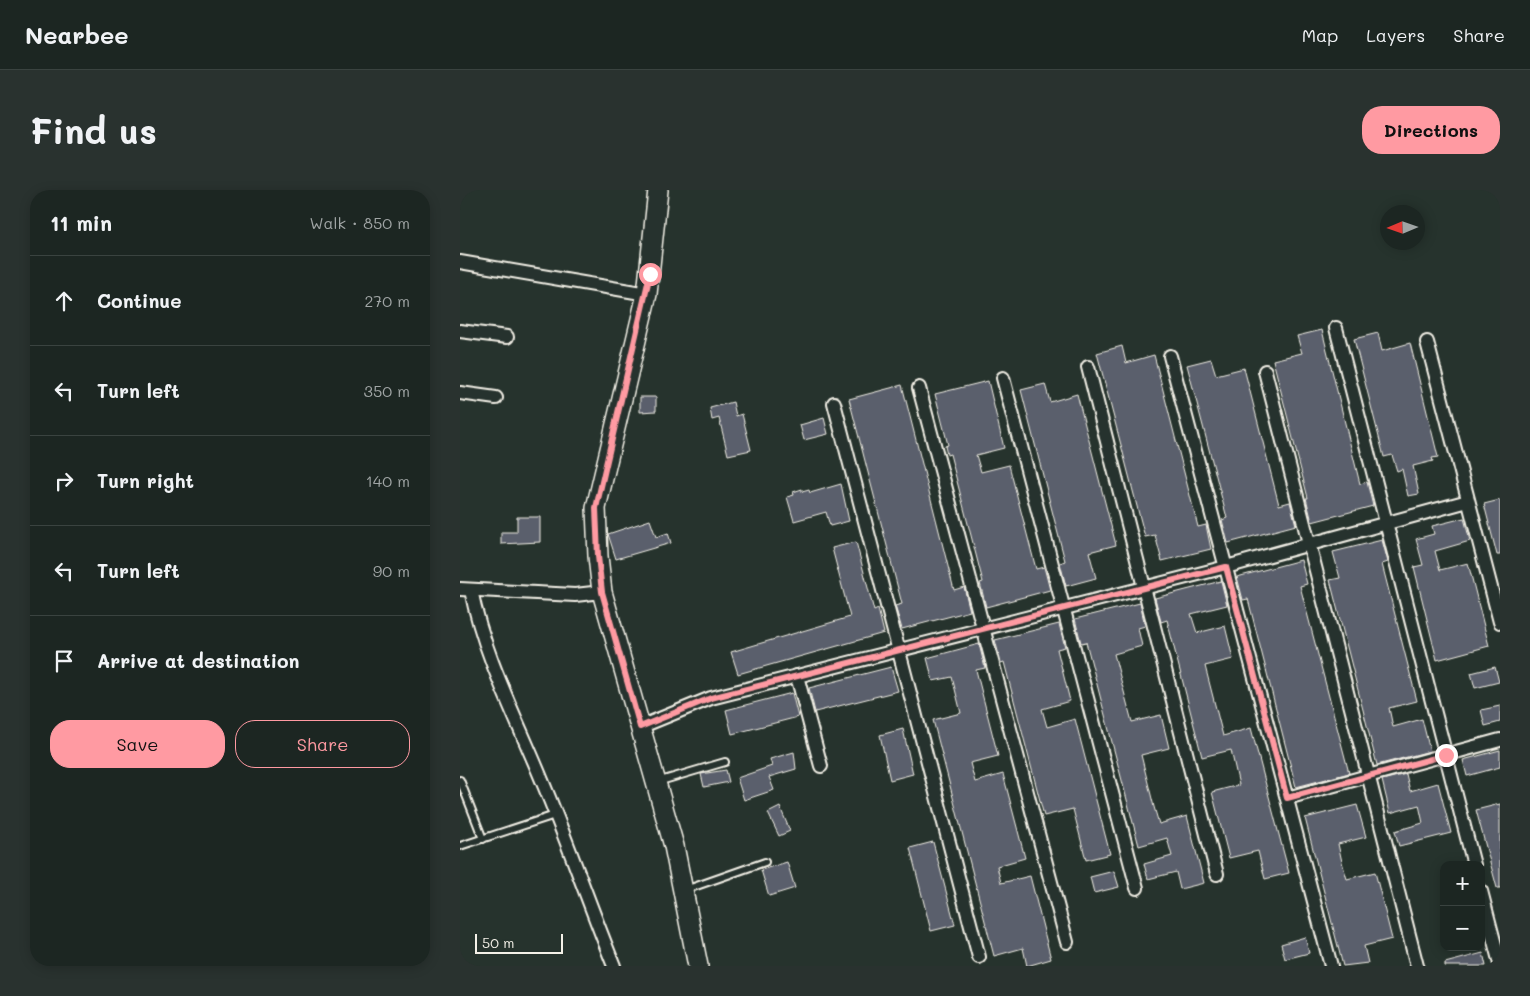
<!DOCTYPE html>
<html lang="en">
<head>
<meta charset="utf-8">
<style>
	:root { --surface:#1c2622; --page:#29322f; --text:#f1f3f6; --muted:#a0a5a5; --line:#3a4340; --accent:#ff9aa2 }
	body { margin:0; font-family:Mali,sans-serif; background:var(--page); color:var(--text) }
	.controls { position:absolute; right:15px; bottom:15px; display:grid; overflow:hidden; border-radius:10px; box-shadow:0 2px 12px #0003 }
	.controls button { width:45px; height:45px; display:grid; place-items:center; padding:0; border:0; border-bottom:1px solid var(--line); background:var(--surface); color:var(--text); font:25px sans-serif }
	.compass { position:absolute; left:920px; top:15px; width:45px; height:45px; border-radius:50%; background:var(--surface); box-shadow:0 2px 12px #0003; rotate:268deg }
	.scale { position:absolute; left:15px; bottom:12px; width:88px; box-sizing:border-box; padding-left:5px; border:2px solid #f4f1e8; border-top:0; font-size:14px; line-height:18px; white-space:nowrap; color:#f4f1e8; -webkit-text-stroke:4px #26332d; paint-order:stroke }
	.stop { position:absolute; width:15px; height:15px; margin:-11px; border:4px solid #ff9aa2; border-radius:50%; background:#fff }
	.stop.end { background:#ff9aa2; border-color:#fff; box-shadow:0 1px 5px #0008 }
	.list { margin:0; padding:0; list-style:none }
	h2 { display:flex; justify-content:space-between; align-items:center; height:65px; margin:0; padding:0 20px; font-size:21px }
	h2 small { font-size:16px; font-weight:400; color:var(--muted) }
	.list li { display:grid; grid-template-columns:32px 1fr auto; gap:15px; align-items:center; box-sizing:border-box; height:90px; padding:0 20px; border-top:1px solid var(--line) }
	.list b { display:block; font-size:19px; white-space:nowrap }
	.list em { font-size:16px; font-style:normal; color:var(--muted) }
	.actions { display:flex; gap:10px; padding:15px 20px }
	.actions a { flex:1; padding:11px 0; border:1px solid var(--accent); border-radius:20px; text-align:center; font-size:18px; color:var(--accent) }
	.actions .main { background:var(--accent); color:#111 }
	.icon { flex:none; width:28px; height:28px; fill:none; stroke:currentColor; stroke-width:2; stroke-linecap:round; stroke-linejoin:round }
	.map { position:relative; flex:none; width:1040px; height:776px; overflow:hidden; border-radius:20px }
	header { display:flex; align-items:center; gap:30px; box-sizing:border-box; height:70px; padding:0 25px; background:var(--surface); border-bottom:1px solid var(--line) }
	header strong { font-size:24px }
	nav { display:flex; gap:28px; margin-inline-start:auto; font-size:18px }
	.intro { display:flex; align-items:center; justify-content:space-between; box-sizing:border-box; height:120px; padding:0 30px }
	h1 { margin:0; font-size:35px }
	.button { padding:12px 22px; border-radius:20px; background:var(--accent); color:#111; font-size:18px; font-weight:700 }
	main { display:flex; gap:30px; padding:0 30px }
	aside { flex:1; background:var(--surface); border-radius:20px; box-shadow:0 2px 12px #0003 }
	.map>svg:first-child { display:block }
	.building { fill:#5a5f6c; stroke:#f4f1e8 }
	.lines { fill:none; stroke-linecap:round; stroke-linejoin:round }
	.lane-casing { stroke:#f4f1e8; stroke-width:10 }
	.street-casing { stroke:#f4f1e8; stroke-width:16 }
	.secondary-casing { stroke:#f4f1e8; stroke-width:22 }
	.lane { stroke:#26332d; stroke-width:6 }
	.street { stroke:#26332d; stroke-width:12 }
	.secondary { stroke:#26332d; stroke-width:19 }
	.route { stroke:#ff9aa2; stroke-width:6 }
</style>
</head>
<body>
<header>
<strong>Nearbee</strong>
<nav><a>Map</a><a>Layers</a><a>Share</a></nav>
</header>
<div class="intro"><h1>Find us</h1><a class="button">Directions</a></div>
<main>
<aside>
<h2>11 min<small>Walk · 850 m</small></h2>
<ul class="list">
<li><svg class="icon" aria-label="ahead" viewBox="0 0 24 24"><path d="M12 20V5M6 11l6-6 6 6"/></svg><div><b>Continue</b></div><em>270 m</em></li>
<li><svg class="icon" aria-label="left" viewBox="0 0 24 24"><path d="M17 20v-9H6M10 6l-5 5 5 5"/></svg><div><b>Turn left</b></div><em>350 m</em></li>
<li><svg class="icon" aria-label="right" viewBox="0 0 24 24"><path d="M7 20v-9h11M14 6l5 5-5 5"/></svg><div><b>Turn right</b></div><em>140 m</em></li>
<li><svg class="icon" aria-label="left" viewBox="0 0 24 24"><path d="M17 20v-9H6M10 6l-5 5 5 5"/></svg><div><b>Turn left</b></div><em>90 m</em></li>
<li><svg class="icon" aria-label="arrive" viewBox="0 0 24 24"><path d="M6 21V4h12l-3 4 3 4H6"/></svg><div><b>Arrive at destination</b></div></li>
</ul>
<div class="actions"><a class="main">Save</a><a>Share</a></div>
</aside>
<div class="map">
<svg width="1040" height="776" viewBox="0 0 1040 776">
	<rect width="100%" height="100%" fill="#26332d"/>
	<filter id="ink" filterUnits="userSpaceOnUse"><feTurbulence type="fractalNoise" baseFrequency=".02" numOctaves="2"/><feDisplacementMap in="SourceGraphic" scale="10" xChannelSelector="R" yChannelSelector="G"/><feConvolveMatrix kernelMatrix="1 2 1 2 8 2 1 2 1" color-interpolation-filters="sRGB"/></filter>
	<g filter="url(#ink)">
		<g class="building">
			<polygon points="862,140 900,294 907,292 913,316 852,332 846,308 848,308 813,170 842,163 837,146"/>
			<polygon points="918,143 922,161 950,153 978,267 972,268 973,271 953,276 959,304 948,306 942,279 937,281 932,265 924,267 894,149"/>
			<polygon points="662,156 666,173 694,165 738,337 746,335 751,359 702,371 695,345 685,347 637,163"/>
			<polygon points="751,169 756,185 784,178 819,315 830,312 836,335 768,353 762,330 767,328 727,175"/>
			<polygon points="528,191 544,258 516,265 521,282 549,275 576,379 584,377 590,400 526,417 520,393 523,392 490,264 487,265 485,256 488,255 475,204"/>
			<polygon points="585,194 590,212 617,204 656,355 629,362 636,388 606,396 600,373 605,371 561,200"/>
			<polygon points="442,195 494,400 504,397 510,421 442,439 435,416 442,414 389,209"/>
			<polygon points="180,207 196,207 196,221 180,222"/>
			<polygon points="273,212 276,226 282,224 291,260 268,265 259,228 252,230 250,218"/>
			<polygon points="364,228 368,244 344,250 340,235"/>
			<polygon points="381,294 389,331 370,336 366,322 334,331 327,307 334,305 333,302 342,299 342,302 349,300 350,303"/>
			<polygon points="1040,310 1040,365 1037,365 1024,314"/>
			<polygon points="57,327 80,327 80,352 41,354 41,342 57,342"/>
			<polygon points="1004,328 1010,351 975,361 980,380 1008,373 1029,456 977,470 954,377 963,375 956,349 974,344 972,336"/>
			<polygon points="190,330 196,347 208,343 211,353 156,369 148,344"/>
			<polygon points="922,350 928,372 922,374 957,511 929,518 933,537 962,529 970,561 917,575 870,390 880,388 873,362"/>
			<polygon points="396,352 414,421 418,419 424,443 278,484 271,462 390,427 372,358"/>
			<polygon points="841,370 847,394 840,396 889,583 836,597 788,409 783,410 777,387"/>
			<polygon points="761,391 767,415 731,424 737,443 765,436 773,469 745,476 763,546 791,538 829,683 805,689 798,661 769,668 752,602 779,595 771,560 742,567 707,430 701,432 695,408"/>
			<polygon points="680,413 685,436 678,438 682,456 654,464 672,532 701,525 709,558 681,565 694,617 699,634 727,626 744,693 720,699 716,682 688,689 684,674 712,666 707,648 679,656 626,452 621,453 615,429"/>
			<polygon points="599,434 605,457 597,459 610,511 582,519 587,537 615,529 650,664 626,670 613,619 584,626 544,472 541,473 535,450"/>
			<polygon points="519,454 525,478 516,480 538,566 510,573 515,592 543,584 565,668 537,676 541,693 570,686 591,769 567,776 563,758 534,766 473,530 501,523 492,487 473,491 467,468"/>
			<polygon points="431,477 438,501 355,522 349,498"/>
			<polygon points="1035,477 1039,492 1015,498 1011,483"/>
			<polygon points="332,503 338,527 272,544 266,520"/>
			<polygon points="1040,516 1040,532 1025,536 1021,520"/>
			<polygon points="443,539 453,584 430,590 420,545"/>
			<polygon points="1040,560 1040,577 1007,586 1003,570"/>
			<polygon points="334,562 336,579 309,587 314,600 284,610 277,588 312,576 310,569"/>
			<polygon points="266,580 269,592 244,597 241,584"/>
			<polygon points="946,584 950,601 978,593 991,643 939,656 935,641 963,633 959,615 930,623 922,590"/>
			<polygon points="1040,614 1040,698 1037,698 1016,620"/>
			<polygon points="897,615 906,647 878,654 882,672 887,689 915,682 932,749 904,756 908,773 883,776 845,628"/>
			<polygon points="320,617 330,641 319,646 308,623"/>
			<polygon points="473,652 495,735 471,741 450,658"/>
			<polygon points="327,672 335,698 309,706 301,680"/>
			<polygon points="654,681 659,697 634,703 630,687"/>
			<polygon points="845,747 849,763 825,769 821,754"/>
			<polygon points="1023,763 1026,776 985,776 985,773"/>
		</g>
		<g class="lines">
			<g class="lane-casing">
				<g id="lane">
					<polyline points="0,590 23,649"/>
					<polyline points="197,592 265,572"/>
					<polyline points="0,656 95,625"/>
					<polyline points="225,700 305,672"/>
				</g>
			</g>
			<g class="street-casing">
				<g id="street">
					<polyline points="0,72 187,104"/>
					<polyline points="876,138 1014,675"/>
					<polyline points="0,141 47,147"/>
					<polyline points="967,152 1040,432"/>
					<polyline points="710,166 871,776"/>
					<polyline points="628,177 757,684"/>
					<polyline points="805,181 957,776"/>
					<polyline points="543,188 677,698"/>
					<polyline points="459,198 607,752"/>
					<polyline points="0,203 36,208"/>
					<polyline points="374,213 519,767"/>
					<polyline points="0,399 115,405 142,402"/>
					<path d="M11,400C24,466 56,527 81,588C107,650 129,714 154,776"/>
					<polyline points="337,486 361,576"/>
					<polyline points="180,537 251,508 766,377 1008,311"/>
					<polyline points="827,608 1040,550"/>
					<polyline points="1021,701 1040,774"/>
				</g>
			</g>
			<g class="secondary-casing">
				<polyline id="secondary" points="198,0 187,104 136,318 138,366 142,402 214,656 238,776"/>
			</g>
			<use href="#lane" class="lane"/>
			<use href="#street" class="street"/>
			<use href="#secondary" class="secondary"/>
		</g>
	</g>
	<g class="lines" filter="url(#ink)">
		<polyline class="route" points="190,84 136,318 138,366 142,402 180,537 251,508 766,377 827,608 986,565"/>
	</g>
</svg>
<div class="controls">
<button>+</button>
<button>−</button>
</div>
<svg class="compass" viewBox="-18 -18 36 36"><path d="M0-13l5 13h-10z" fill="#e53935"/><path d="M0 13l5-13h-10z" fill="#a0a5a5"/></svg>
<div class="scale">50 m</div>
<div class="stop" style="left:190px;top:84px"></div>
<div class="stop end" style="left:986px;top:565px"></div>
</div>
</main>
</body>
</html>
